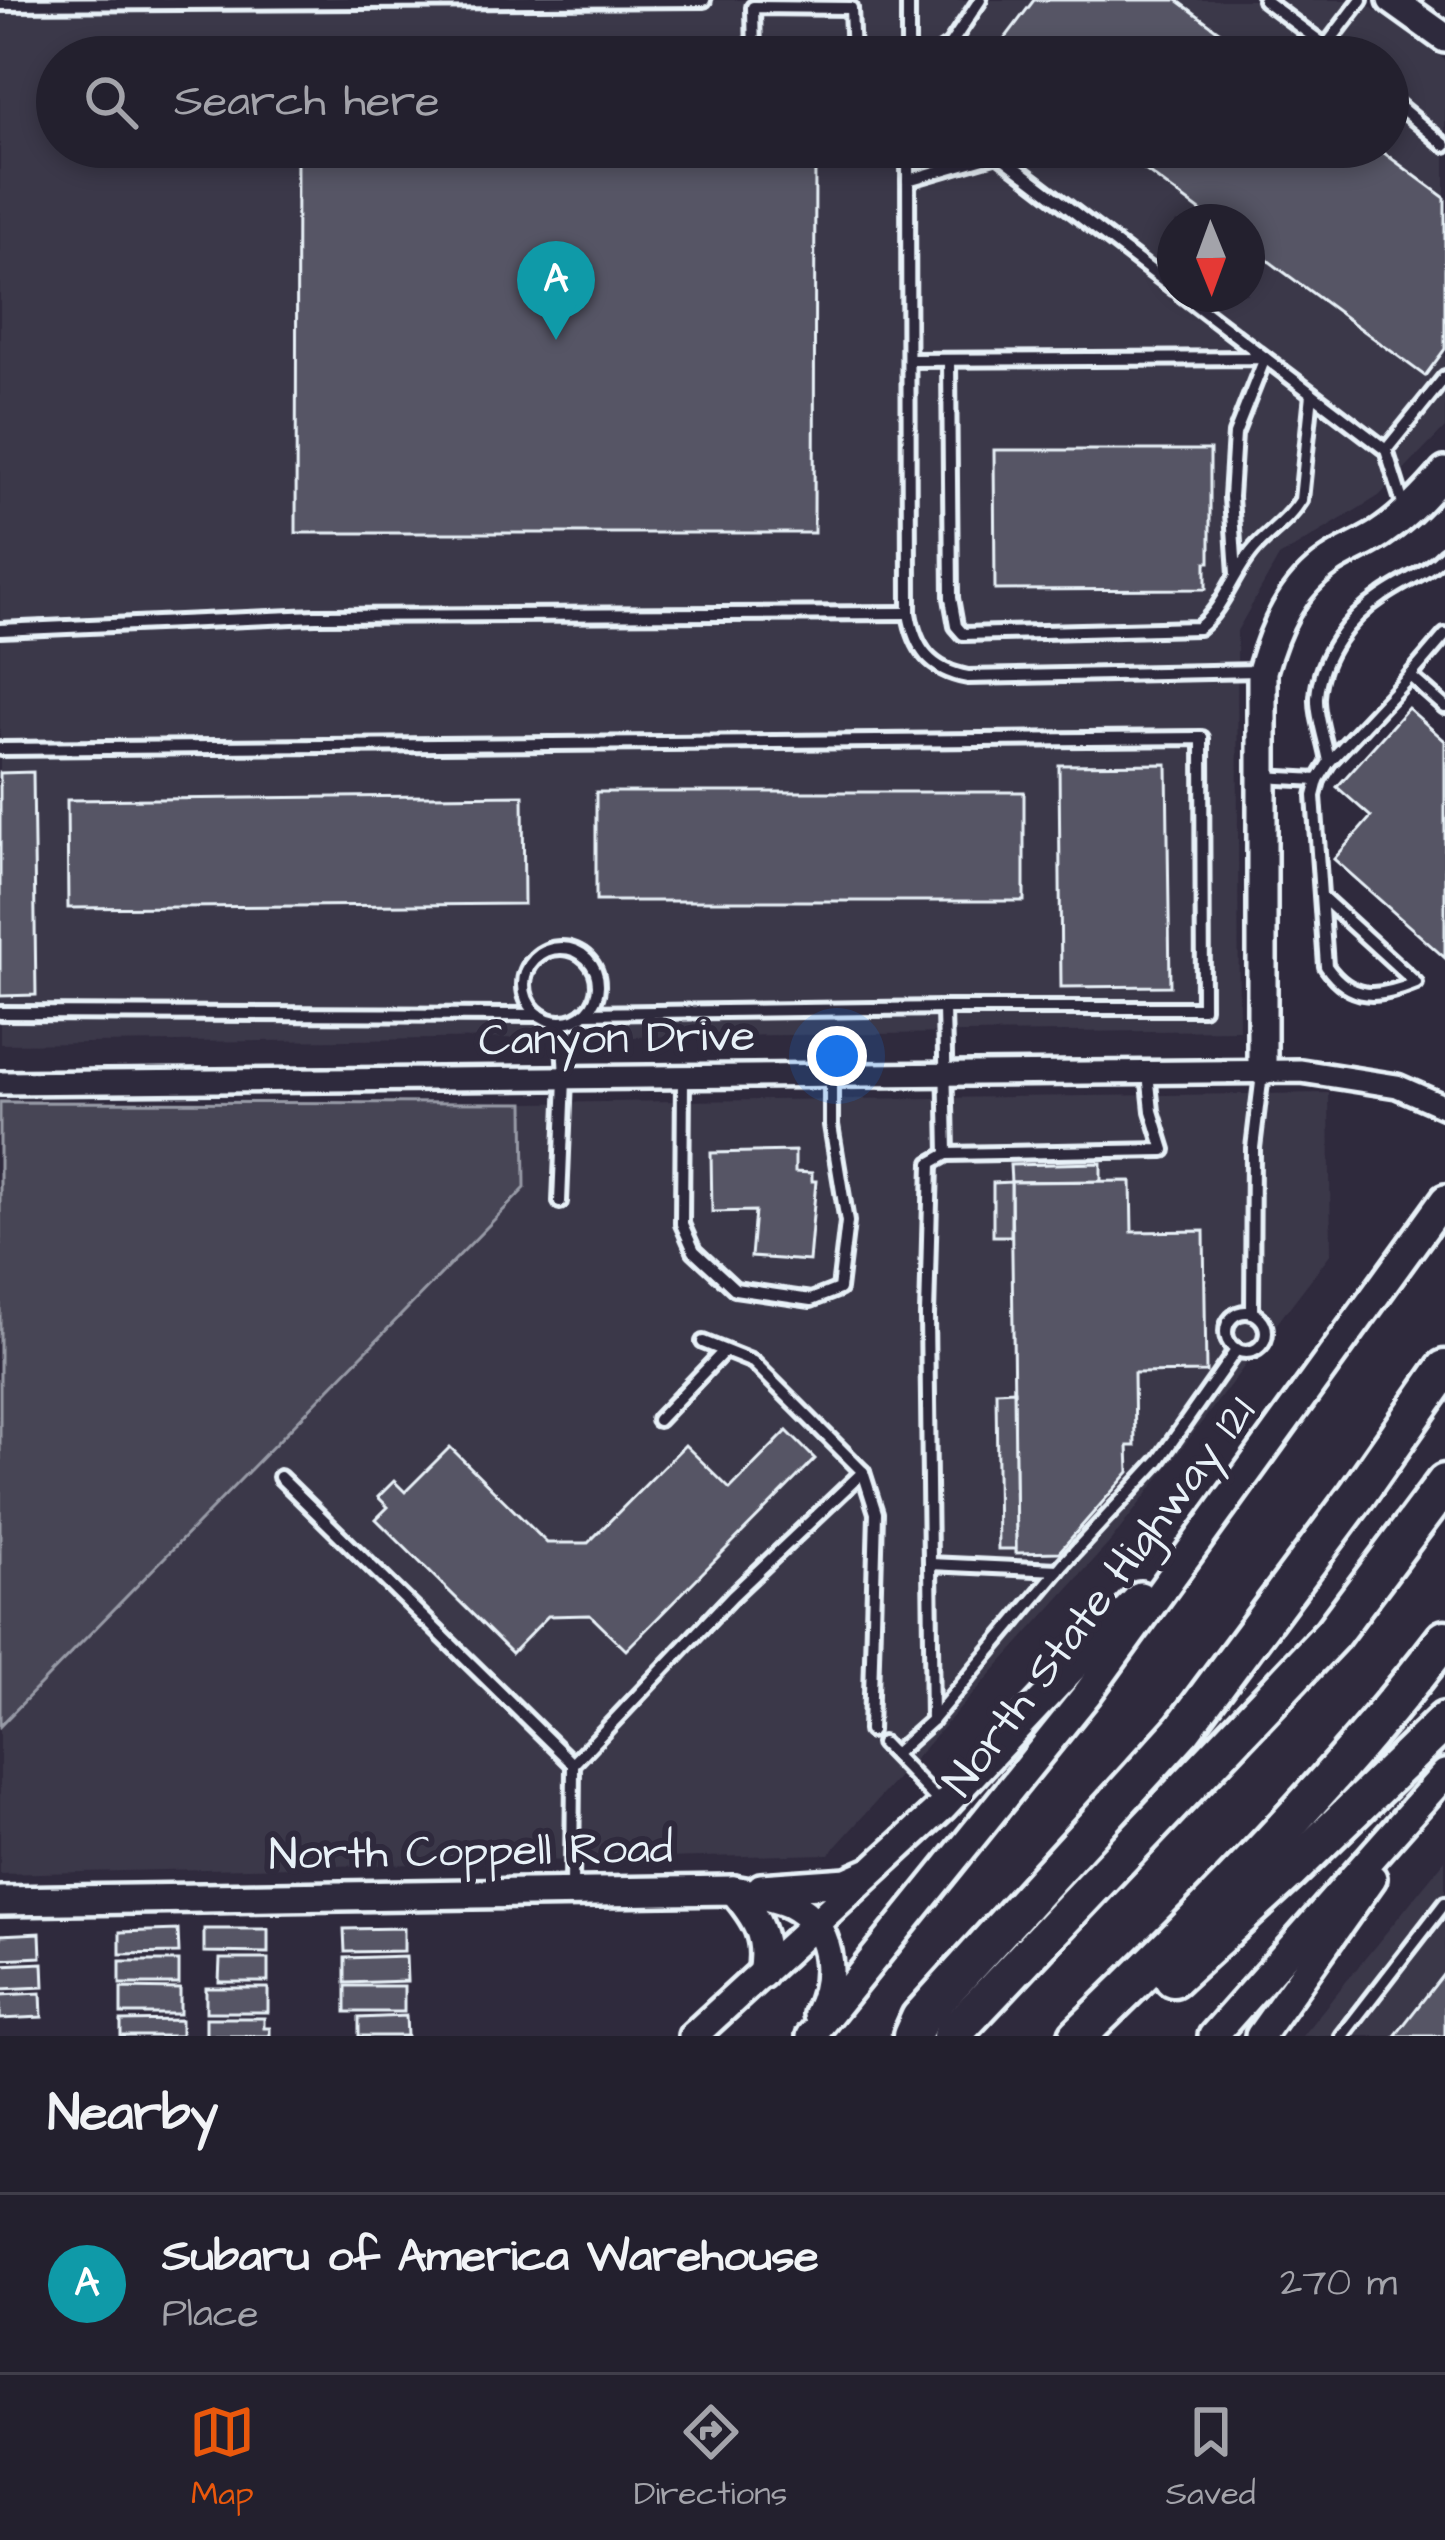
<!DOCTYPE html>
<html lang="en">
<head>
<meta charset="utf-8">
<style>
	:root { --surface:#23202e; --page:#2f2d3a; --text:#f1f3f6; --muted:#a3a3aa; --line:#403e4a; --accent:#ea580c }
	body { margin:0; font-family:"Architects Daughter",sans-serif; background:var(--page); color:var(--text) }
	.compass { position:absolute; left:1157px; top:204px; width:108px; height:108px; border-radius:50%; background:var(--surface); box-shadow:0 6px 18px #0003; rotate:179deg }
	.you { position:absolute; left:837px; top:1056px; width:42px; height:42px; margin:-30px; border:9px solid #fff; border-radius:50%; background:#1a73e8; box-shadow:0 0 0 18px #1a73e833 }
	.badge { display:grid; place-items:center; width:78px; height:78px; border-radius:50%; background:var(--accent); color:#fff; font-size:39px; font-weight:700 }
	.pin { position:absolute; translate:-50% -99px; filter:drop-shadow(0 3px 6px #0008) }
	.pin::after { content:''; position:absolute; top:63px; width:42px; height:36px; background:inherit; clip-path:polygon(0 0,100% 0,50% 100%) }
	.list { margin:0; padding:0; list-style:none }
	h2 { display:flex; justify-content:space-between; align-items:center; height:156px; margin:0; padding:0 48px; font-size:51px }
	h2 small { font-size:39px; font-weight:400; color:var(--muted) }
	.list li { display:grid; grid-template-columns:78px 1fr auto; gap:36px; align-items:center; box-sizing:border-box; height:180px; padding:0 48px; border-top:3px solid var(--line) }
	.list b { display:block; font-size:45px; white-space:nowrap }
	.list p { margin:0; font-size:39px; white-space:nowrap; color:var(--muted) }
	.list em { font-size:39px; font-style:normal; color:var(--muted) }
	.icon { flex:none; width:66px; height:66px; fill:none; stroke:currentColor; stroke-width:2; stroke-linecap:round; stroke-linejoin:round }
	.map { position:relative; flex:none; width:1445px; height:2036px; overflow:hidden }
	.search { position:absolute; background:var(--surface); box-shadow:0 6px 18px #0003; left:36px; right:36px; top:36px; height:132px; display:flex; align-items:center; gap:30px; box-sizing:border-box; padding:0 42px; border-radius:66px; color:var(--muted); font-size:45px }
	.sheet { height:336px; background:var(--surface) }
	nav { display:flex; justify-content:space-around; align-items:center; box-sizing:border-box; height:168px; border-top:3px solid var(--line); background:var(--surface); font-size:33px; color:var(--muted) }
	nav a { display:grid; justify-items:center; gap:6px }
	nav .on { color:var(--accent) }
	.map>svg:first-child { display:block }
	.built { fill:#3b3749; fill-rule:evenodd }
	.green { fill:#464455; stroke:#979aa6; stroke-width:3 }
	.building { fill:#575565; stroke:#e8f1f8; stroke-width:3 }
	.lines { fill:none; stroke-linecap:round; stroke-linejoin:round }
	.lane-casing { stroke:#e8f1f8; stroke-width:20 }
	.street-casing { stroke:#e8f1f8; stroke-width:30 }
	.secondary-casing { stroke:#e8f1f8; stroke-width:36 }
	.highway-casing { stroke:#e8f1f8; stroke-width:45 }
	.lane { stroke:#2f2a3d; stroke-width:10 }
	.street { stroke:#2f2a3d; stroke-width:21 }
	.secondary { stroke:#2f2a3d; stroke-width:27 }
	.highway { stroke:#2f2a3d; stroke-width:36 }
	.labels { text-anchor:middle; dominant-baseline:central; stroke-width:12; stroke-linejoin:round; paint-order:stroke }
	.street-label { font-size:45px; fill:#e8f1f8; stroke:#2f2a3d }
</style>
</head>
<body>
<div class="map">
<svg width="1445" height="2036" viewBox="0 0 1445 2036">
	<rect width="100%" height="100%" fill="#2f2a3d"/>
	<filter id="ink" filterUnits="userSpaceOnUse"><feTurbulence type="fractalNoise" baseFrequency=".00833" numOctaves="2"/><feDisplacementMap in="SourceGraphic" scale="24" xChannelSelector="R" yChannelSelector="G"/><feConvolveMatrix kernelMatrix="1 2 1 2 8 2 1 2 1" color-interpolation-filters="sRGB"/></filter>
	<g filter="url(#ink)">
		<g class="built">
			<path d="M0,0H1361L1445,60V428L1379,496L1279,557L1237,631L1239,1030L0,1044ZM57,57H1388V147H57ZM1175,222H1247V294H1175Z"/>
			<polygon points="1329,1093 1331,1253 1111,1541 829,1854 0,1874 0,1726 525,1188 524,1103"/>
			<polygon points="1445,1860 1445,2036 1302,2036"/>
		</g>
		<polygon class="green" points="0,1102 524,1103 525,1188 0,1726"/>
		<g class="building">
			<polygon points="1034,0 1177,0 1254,57 991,57"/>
			<polygon points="297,147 815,147 814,533 296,533"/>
			<polygon points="1114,147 1376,147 1445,198 1445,349 1425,376 1247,245 1247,222 1215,222"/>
			<polygon points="994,450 1210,450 1210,562 1206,562 1206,589 995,590"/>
			<polygon points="1408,708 1445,741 1445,958 1334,859 1371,817 1337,787"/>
			<polygon points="1167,764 1170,986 1061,987 1059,765"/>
			<polygon points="33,772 36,995 0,996 0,773"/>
			<rect x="596" y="792" width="428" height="109"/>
			<polygon points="523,795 524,904 68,908 67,800"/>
			<polygon points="795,1151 795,1172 812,1173 812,1181 816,1181 809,1261 751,1257 755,1211 712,1212 711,1153"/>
			<polygon points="1101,1163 1101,1181 1011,1182 1010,1165"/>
			<polygon points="1131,1181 1132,1232 1204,1231 1206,1372 1134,1373 1135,1446 1128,1446 1129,1472 1059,1552 1016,1553 1011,1182"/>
			<polygon points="1011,1182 1011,1236 993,1236 993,1183"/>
			<polygon points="1014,1390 1016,1549 998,1549 996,1391"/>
			<polygon points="787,1431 815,1459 626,1650 590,1615 548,1616 512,1653 376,1519 388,1507 378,1497 394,1481 405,1492 450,1447 547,1543 588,1543 685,1445 730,1489"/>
			<polygon points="404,1928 404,1951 345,1952 344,1929"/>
			<polygon points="204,1929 268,1929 268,1953 204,1952"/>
			<polygon points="178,1930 179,1953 120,1954 120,1932"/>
			<polygon points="40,1933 41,1957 0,1959 0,1935"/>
			<polygon points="406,1956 407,1981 345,1983 345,1958"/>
			<polygon points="220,1959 268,1959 268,1982 219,1982"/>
			<rect x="120" y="1961" width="59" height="23"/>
			<polygon points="43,1963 44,1987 0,1989 0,1965"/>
			<polygon points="1445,1972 1445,2036 1395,2036"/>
			<rect x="346" y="1986" width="58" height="26"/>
			<polygon points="121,1988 180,1989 180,2014 121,2014"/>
			<rect x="206" y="1988" width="62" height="24"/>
			<polygon points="41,1993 42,2017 0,2019 0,1995"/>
			<polygon points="406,2016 407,2036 359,2036 359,2018"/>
			<polygon points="206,2018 264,2018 264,2028 270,2028 270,2036 206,2036"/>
			<polygon points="181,2020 181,2036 121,2036 121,2021"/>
		</g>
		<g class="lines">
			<g class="lane-casing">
				<g id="lane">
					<polyline points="908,0 908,57"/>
					<polyline points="1264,0 1326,46"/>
					<polyline points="0,4 704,0"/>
					<polyline points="754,57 753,7 851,8 853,57"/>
					<polyline points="933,57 950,45 980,0"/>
					<polyline points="1339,57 1326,46 1361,0"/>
					<polyline points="1388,97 1445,145"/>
					<path d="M908,147L909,613C915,649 930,670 968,677L1259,671"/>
					<polyline points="908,180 998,154 1175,289"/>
					<polyline points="1181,294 1386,450 1405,510"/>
					<polyline points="909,360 1265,358 1235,434 1231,497 1236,574"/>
					<path d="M949,360L951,598L956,626L963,634L1198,628C1224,608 1232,574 1254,549C1269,532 1289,520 1301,500L1312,394"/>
					<polyline points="1386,450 1445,377"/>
					<polyline points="0,630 316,616 909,613"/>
					<polyline points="1445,635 1410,676 1445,707"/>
					<polyline points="0,749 1202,738 1203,1008 944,1008 947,1154"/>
					<polyline points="1329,762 1410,676"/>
					<path d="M1262,777L1318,780L1329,762C1326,742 1316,717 1317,697C1320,655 1349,618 1382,596C1403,581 1427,573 1445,554"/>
					<path d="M1318,780L1314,796L1326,966C1351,1002 1379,998 1416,983L1321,896"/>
					<circle cx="561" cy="985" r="37"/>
					<polyline points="0,1013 539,1015"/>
					<polyline points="585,1013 944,1008"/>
					<polyline points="683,1077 682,1224 694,1251 735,1289 811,1300 839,1289 847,1222 831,1125 831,1076"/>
					<polyline points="560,1202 565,1078 562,1022"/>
					<circle cx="1246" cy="1332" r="20"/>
					<polyline points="1252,1313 1253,1148 1262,1074"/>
					<polyline points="658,1420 724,1351"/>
					<polyline points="863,1472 876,1513 870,1731"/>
					<polyline points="280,1477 573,1764"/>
					<polyline points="930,1564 927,1316 931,1163 947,1154 1164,1150 1152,1111 1148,1073"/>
					<polyline points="932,1720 930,1564 1058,1570"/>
					<polyline points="882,1743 941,1804"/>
					<polyline points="894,1754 932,1720 1063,1564 1159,1460 1237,1349"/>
					<polyline points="572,1889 573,1764 732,1596 863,1472 753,1362 703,1342"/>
					<polyline points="1342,2036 1445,1903"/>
				</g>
			</g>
			<g class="street-casing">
				<polyline id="street" points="0,1083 1301,1071 1397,1086 1445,1107"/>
			</g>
			<g class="secondary-casing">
				<g id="secondary">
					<polyline points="1392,0 1445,38"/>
					<path d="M1262,1071V671C1274,629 1291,588 1329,562C1346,550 1368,543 1385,530C1408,514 1427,493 1445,472"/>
					<polyline points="761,1888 847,1882 870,1872"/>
					<path d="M733,1890C757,1918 769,1937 762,1974"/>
					<path d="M0,1901L733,1890C751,1893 772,1896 790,1904C833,1926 837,1975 818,2014"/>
					<polyline points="693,2036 943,1806 1140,1596"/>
					<polyline points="811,2036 1087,1694 1445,1199"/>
					<polyline points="1213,2036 1445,1774"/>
					<polyline points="1260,2036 1372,1878"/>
				</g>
			</g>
			<g class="highway-casing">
				<g id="highway">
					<polyline points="1173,1978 1289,1872 1445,1721"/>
					<polyline points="912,2036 920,2018 1183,1729 1357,1495 1445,1369"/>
					<polyline points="951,2036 1332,1634 1445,1483"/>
					<path d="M1078,2036C1208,1911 1335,1782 1445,1639"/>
				</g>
			</g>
			<use href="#lane" class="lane"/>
			<use href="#street" class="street"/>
			<use href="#secondary" class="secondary"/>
			<use href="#highway" class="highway"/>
		</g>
	</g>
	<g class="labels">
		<g class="street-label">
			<text transform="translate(617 1039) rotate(-1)">Canyon Drive</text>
			<text transform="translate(1100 1597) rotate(-53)">North State Highway 121</text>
			<text transform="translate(471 1852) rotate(-1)">North Coppell Road</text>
		</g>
	</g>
</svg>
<svg class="compass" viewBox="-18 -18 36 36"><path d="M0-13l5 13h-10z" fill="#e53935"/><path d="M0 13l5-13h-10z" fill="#a3a3aa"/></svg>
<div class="you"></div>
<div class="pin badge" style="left:556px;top:340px;background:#0f9aa8">A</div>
<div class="search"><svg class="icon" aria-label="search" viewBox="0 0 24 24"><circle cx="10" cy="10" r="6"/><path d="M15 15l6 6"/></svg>Search here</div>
</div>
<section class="sheet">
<h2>Nearby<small></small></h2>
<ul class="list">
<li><span class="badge" style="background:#0f9aa8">A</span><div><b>Subaru of America Warehouse</b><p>Place</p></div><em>270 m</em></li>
</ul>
</section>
<nav>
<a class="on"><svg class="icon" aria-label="map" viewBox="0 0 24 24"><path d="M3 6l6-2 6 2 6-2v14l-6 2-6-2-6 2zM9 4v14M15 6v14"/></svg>Map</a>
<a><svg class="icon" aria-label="directions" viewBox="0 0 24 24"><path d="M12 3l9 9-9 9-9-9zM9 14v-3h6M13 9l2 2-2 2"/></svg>Directions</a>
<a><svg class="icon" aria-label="saved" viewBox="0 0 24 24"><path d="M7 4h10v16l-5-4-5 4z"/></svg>Saved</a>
</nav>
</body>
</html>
